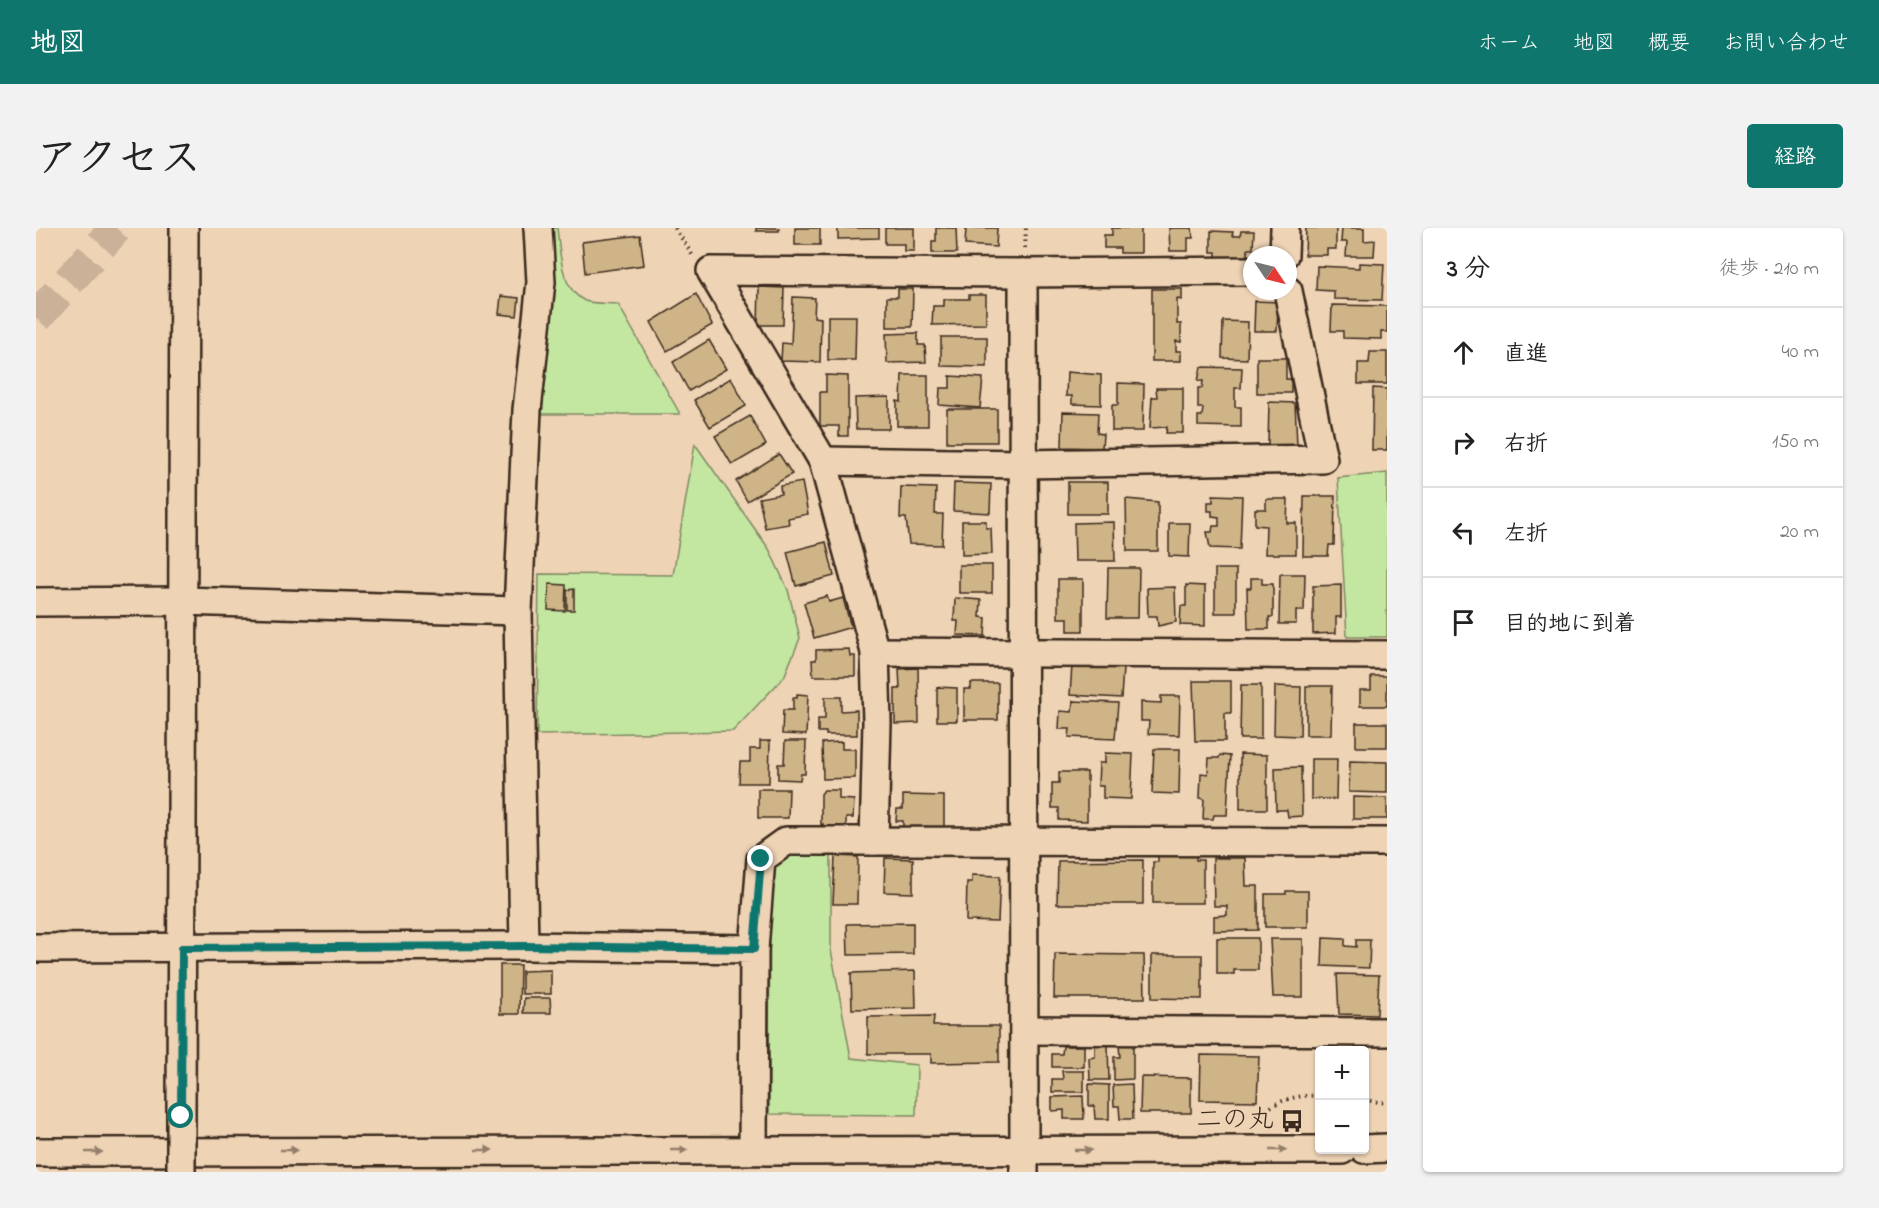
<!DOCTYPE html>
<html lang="ja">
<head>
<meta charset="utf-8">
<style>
	:root { --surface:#fff; --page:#f2f2f2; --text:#222; --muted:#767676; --line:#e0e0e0; --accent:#0f766e }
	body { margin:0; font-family:"Indie Flower","Klee One",sans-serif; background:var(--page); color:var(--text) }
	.controls { position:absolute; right:18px; bottom:18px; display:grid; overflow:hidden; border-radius:6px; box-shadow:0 2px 4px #0004 }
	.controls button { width:54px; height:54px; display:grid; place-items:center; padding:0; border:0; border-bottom:2px solid var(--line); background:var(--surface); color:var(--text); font:30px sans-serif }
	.compass { position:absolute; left:1207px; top:18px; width:54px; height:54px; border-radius:50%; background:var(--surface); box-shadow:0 2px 4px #0004; rotate:125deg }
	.stop { position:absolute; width:18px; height:18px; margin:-14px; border:4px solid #0f766e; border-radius:50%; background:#fff }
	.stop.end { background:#0f766e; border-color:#fff; box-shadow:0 2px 6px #0008 }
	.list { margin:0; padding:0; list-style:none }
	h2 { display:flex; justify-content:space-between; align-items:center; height:78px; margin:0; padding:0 24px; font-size:26px }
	h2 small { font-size:20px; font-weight:400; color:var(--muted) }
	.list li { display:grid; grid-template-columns:39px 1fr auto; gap:18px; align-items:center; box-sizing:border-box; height:90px; padding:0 24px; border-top:2px solid var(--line) }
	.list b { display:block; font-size:22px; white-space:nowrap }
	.list em { font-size:20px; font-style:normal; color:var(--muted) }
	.icon { flex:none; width:33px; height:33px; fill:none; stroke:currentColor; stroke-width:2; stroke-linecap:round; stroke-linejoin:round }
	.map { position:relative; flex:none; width:1351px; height:944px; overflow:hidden; border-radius:6px }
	header { display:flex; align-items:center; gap:36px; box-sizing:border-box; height:84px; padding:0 30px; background:var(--accent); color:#fff }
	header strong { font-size:28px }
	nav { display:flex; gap:33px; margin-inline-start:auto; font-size:21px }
	.intro { display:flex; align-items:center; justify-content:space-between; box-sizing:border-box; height:144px; padding:0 36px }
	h1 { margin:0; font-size:42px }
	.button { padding:15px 27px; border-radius:6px; background:var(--accent); color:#fff; font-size:21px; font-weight:700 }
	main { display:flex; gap:36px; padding:0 36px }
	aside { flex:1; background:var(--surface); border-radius:6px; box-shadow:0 2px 4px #0004 }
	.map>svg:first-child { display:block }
	.green { fill:#c3e7a1; stroke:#7f8860; stroke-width:1.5 }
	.building { fill:#cfb487; stroke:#3b2a1e; stroke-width:1.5 }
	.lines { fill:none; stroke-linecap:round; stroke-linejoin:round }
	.highway-tunnel { stroke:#cab197; stroke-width:33; stroke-dasharray:33 16; stroke-linecap:butt }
	.minor-casing { stroke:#3b2a1e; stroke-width:32 }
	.path { stroke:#3b2a1e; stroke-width:4; stroke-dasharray:1.5 4.5; stroke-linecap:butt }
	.minor { stroke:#eed3b5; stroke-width:27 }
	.minor-bridge-casing { stroke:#3b2a1e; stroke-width:32; stroke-linecap:butt }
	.minor-bridge { stroke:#eed3b5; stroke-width:27 }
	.oneway { fill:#947e6a }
	.route { stroke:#0f766e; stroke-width:8 }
	.labels { text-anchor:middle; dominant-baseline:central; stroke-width:4.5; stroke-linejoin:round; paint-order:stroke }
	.poi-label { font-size:26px; fill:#3b2a1e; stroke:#eed3b5; text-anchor:end }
</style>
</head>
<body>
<header>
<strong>地図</strong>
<nav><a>ホーム</a><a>地図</a><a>概要</a><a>お問い合わせ</a></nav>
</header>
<div class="intro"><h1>アクセス</h1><a class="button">経路</a></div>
<main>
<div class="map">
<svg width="1351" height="944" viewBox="0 0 1351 944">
	<rect width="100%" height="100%" fill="#eed3b5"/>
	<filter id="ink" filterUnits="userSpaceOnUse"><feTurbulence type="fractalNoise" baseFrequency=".0167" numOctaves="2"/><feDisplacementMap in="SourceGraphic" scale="12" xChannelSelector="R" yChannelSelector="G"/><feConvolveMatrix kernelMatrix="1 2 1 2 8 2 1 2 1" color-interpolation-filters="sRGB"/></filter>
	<g filter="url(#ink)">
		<g class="green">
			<path d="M516,0H521C524,22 524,61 549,73C557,76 573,75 582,76L644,186H506L517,48Z"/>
			<polygon points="659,216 733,321 752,362 764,410 748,449 697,503 501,507 503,346 637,347"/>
			<polygon points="1351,245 1351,409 1311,409 1302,250"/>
			<polygon points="748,623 795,627 795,722 815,830 881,837 880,887 733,886 734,637"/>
		</g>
		<g class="building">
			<rect x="720" y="0" width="23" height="3"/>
			<rect x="759" y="0" width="25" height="17"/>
			<polygon points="802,0 843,0 843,10 802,11"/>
			<polygon points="849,0 878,0 878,23 868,23 868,16 849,16"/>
			<polygon points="900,0 920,0 921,25 896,25 896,13 900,13"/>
			<polygon points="930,0 961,0 960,19 929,17"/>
			<polygon points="1076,0 1105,0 1105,25 1084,25 1084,20 1068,20 1068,7 1076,7"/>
			<polygon points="1133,0 1156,0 1157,10 1152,10 1152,23 1134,23"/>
			<polygon points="1270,0 1300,0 1300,21 1291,21 1291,27 1269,27"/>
			<polygon points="1306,0 1328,0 1328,13 1339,12 1338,28 1310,28 1311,14 1305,14"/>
			<polygon points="1175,3 1197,4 1196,8 1204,8 1205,3 1218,3 1217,21 1212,21 1212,30 1180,29 1180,24 1175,24"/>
			<polygon points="604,7 608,37 549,45 546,14"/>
			<polygon points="1323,35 1348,36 1346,72 1298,71 1298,63 1280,62 1281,38 1323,40"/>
			<polygon points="723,59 748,60 747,97 722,97"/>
			<polygon points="862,61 877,61 876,99 851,99 851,69 862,69"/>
			<polygon points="1116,61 1146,61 1146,72 1141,71 1141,96 1145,96 1145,114 1140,113 1140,123 1145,123 1145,133 1116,133"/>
			<polygon points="660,66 676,97 631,123 615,94"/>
			<polygon points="933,67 950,67 950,96 896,97 897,78 908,78 908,71 933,71"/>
			<polygon points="465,68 483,70 481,88 463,86"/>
			<polygon points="757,69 779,70 778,89 785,90 784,134 745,133 746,115 755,116"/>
			<polygon points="1219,73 1242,74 1241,103 1218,103"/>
			<polygon points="1296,77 1351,78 1351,104 1345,104 1345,111 1307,110 1307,103 1295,103"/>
			<polygon points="792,88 820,88 819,132 792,132"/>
			<polygon points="1187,93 1212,94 1211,131 1186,130"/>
			<polygon points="882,105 882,117 889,117 890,134 851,135 850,106"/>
			<polygon points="905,109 951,109 951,139 905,138"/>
			<polygon points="673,112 690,141 653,163 637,134"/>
			<polygon points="1334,124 1351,124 1351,156 1322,156 1322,135 1333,135"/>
			<polygon points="1221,130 1250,130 1250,151 1255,151 1255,165 1221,165"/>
			<polygon points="1165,139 1206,140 1205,160 1199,160 1199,179 1205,179 1205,199 1162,198 1162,188 1166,188 1167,180 1162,180 1162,160 1166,160 1167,153 1162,153"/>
			<polygon points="1031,144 1065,147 1065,177 1036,176 1036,168 1030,168"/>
			<polygon points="790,147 812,148 812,208 803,208 803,198 784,198 784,164 790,164"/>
			<polygon points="866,147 892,147 892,198 861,198 861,173 865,174"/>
			<polygon points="914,148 947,150 944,180 903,177 904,160 914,160"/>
			<polygon points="695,150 710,178 674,199 658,172"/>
			<polygon points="1082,155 1108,156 1107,203 1076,203 1076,177 1082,177"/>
			<polygon points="1120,160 1147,160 1147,205 1130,205 1131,199 1114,200 1116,169 1121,169"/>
			<polygon points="1337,160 1351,161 1351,222 1336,222"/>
			<polygon points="853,169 853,201 820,201 819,170"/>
			<polygon points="1233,174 1259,175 1261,217 1232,217"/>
			<rect x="911" y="181" width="50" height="33"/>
			<polygon points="1027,184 1062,185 1061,205 1067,206 1066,220 1026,219"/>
			<polygon points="714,188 730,217 696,237 679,208"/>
			<polygon points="743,226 756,246 711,273 700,253"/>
			<polygon points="766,254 772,286 752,290 753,296 729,300 723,270 745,266 744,258"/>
			<rect x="1032" y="254" width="40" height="32"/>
			<polygon points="918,255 955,256 954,285 917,283"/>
			<polygon points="865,259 900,260 899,286 907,286 906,317 873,316 870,290 864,290"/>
			<polygon points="1177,267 1206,268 1204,321 1174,320 1171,304 1176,304 1177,298 1183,298 1183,289 1176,288 1176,283 1172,283 1172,274 1177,274"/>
			<polygon points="1268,268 1299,268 1298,317 1293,317 1292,328 1267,328"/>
			<polygon points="1090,271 1122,274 1122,323 1091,323"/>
			<polygon points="1230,271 1252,271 1251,295 1260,295 1260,326 1229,326 1230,298 1219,297 1219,281 1230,281"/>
			<polygon points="926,293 950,293 950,300 955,300 956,326 926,327"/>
			<polygon points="1078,294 1079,333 1039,333 1038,295"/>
			<polygon points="1133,295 1154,295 1153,329 1133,328"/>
			<polygon points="790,314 798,348 760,358 751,324"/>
			<rect x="923" y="337" width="33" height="28"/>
			<polygon points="1072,340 1103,340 1102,390 1071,390"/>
			<rect x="1179" y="341" width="21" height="44"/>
			<polygon points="1244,346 1269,346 1268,383 1260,383 1260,396 1243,396"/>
			<polygon points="1215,350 1226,350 1226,356 1237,356 1237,389 1233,389 1233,401 1212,401 1211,360 1215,360"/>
			<polygon points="1022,351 1047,351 1047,403 1032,403 1032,390 1022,390"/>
			<polygon points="513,356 530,357 529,383 512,382"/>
			<polygon points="1150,357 1169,358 1169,398 1144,397 1145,378 1150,378"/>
			<polygon points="1305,357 1305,389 1300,389 1300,405 1277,406 1277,358"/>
			<polygon points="1139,359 1140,394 1122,398 1121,388 1112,388 1111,360"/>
			<polygon points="538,361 538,382 531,382 531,362"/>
			<polygon points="791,368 793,374 807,370 815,399 778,410 768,375"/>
			<polygon points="919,370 945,372 944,389 950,390 949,408 921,407 922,393 918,393"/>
			<polygon points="813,421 814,428 819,428 819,448 777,448 776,432 780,432 780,422"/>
			<polygon points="1036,437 1087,440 1085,470 1034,467"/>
			<polygon points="882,440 883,495 859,496 859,461 864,461 863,441"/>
			<polygon points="1335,448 1351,448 1351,478 1324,478 1324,462 1335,462"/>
			<polygon points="1157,453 1195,453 1195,485 1189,485 1189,513 1159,513"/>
			<polygon points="935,455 962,455 962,492 928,492 928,461 935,461"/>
			<polygon points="1205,457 1225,457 1225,511 1204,511"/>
			<polygon points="1239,458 1265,459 1264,508 1238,507"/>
			<polygon points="1270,458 1296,458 1295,507 1270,507"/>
			<polygon points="901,459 921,460 921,493 901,493"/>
			<polygon points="761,466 772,467 770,507 746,506 747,482 757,482 757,470 761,470"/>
			<polygon points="1125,468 1144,468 1143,507 1112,506 1113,493 1105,493 1105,474 1125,475"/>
			<polygon points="789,469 805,469 805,483 821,482 821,507 790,507 790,504 782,504 782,491 789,491"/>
			<polygon points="1037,473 1082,475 1079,511 1033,509 1034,501 1023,501 1024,483 1036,484"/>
			<rect x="1320" y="495" width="31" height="24"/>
			<polygon points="724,513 734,513 733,555 703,555 704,534 714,534 714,521 724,521"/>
			<polygon points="749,513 770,513 769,546 765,546 764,552 742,551 742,536 748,536"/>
			<polygon points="806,514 806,521 819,521 819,550 787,551 786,515"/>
			<polygon points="1118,521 1144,521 1143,566 1116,565"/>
			<polygon points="1069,525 1097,526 1095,571 1067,570 1067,558 1062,558 1063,535 1069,535"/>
			<polygon points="1204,526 1231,527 1231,581 1204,581"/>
			<polygon points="1184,527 1194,528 1191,587 1178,587 1177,591 1167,591 1168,571 1164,570 1165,545 1172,546 1173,530 1183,530"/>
			<polygon points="1275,531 1301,531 1300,571 1275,571"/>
			<polygon points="1314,533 1351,534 1351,565 1313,564"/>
			<polygon points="1265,539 1266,588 1252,589 1251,582 1240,582 1239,540"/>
			<polygon points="1023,544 1051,544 1051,593 1023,592 1023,580 1016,580 1016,555 1023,555"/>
			<polygon points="722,561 753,561 752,590 722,590"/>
			<polygon points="788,562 803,562 803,571 818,572 817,590 810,590 810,601 787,600 787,596 785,597 785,566"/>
			<polygon points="867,567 908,568 908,599 867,599 867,593 860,593 861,581 867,581"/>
			<polygon points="1317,569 1351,570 1351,591 1317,591"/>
			<polygon points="1122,627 1160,627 1160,632 1167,632 1167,675 1117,675 1117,634 1122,634"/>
			<polygon points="799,628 822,629 821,676 797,676"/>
			<polygon points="849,630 877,631 877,665 848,664"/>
			<polygon points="1177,630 1209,630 1210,658 1222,658 1222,702 1178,703 1178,688 1191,687 1191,678 1178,678"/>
			<polygon points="1107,632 1107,676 1021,676 1022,633"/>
			<polygon points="936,647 964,648 962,694 930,693 931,654 936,654"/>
			<polygon points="1250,663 1272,663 1272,699 1229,699 1229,666 1250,666"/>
			<polygon points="877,695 877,726 812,727 811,696"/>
			<polygon points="1181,710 1222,710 1222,742 1198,742 1198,746 1181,746"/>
			<polygon points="1287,710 1309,711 1309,718 1320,719 1320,712 1334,712 1333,740 1286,738"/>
			<polygon points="1234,711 1267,711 1267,769 1237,769"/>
			<polygon points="1019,726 1108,727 1109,770 1018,770"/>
			<polygon points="1116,727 1166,727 1166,771 1116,770"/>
			<polygon points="464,737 484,737 483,786 464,786"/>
			<polygon points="515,742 515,766 486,766 486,743"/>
			<polygon points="879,743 880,780 816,781 815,745"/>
			<polygon points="1301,746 1343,747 1341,787 1303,786"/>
			<polygon points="488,770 514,770 515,785 487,785"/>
			<polygon points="898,788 897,798 963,798 963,834 895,835 895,826 832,826 832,789"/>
			<polygon points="1097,816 1097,851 1078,852 1078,829 1084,829 1083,817"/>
			<polygon points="1059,817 1072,817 1073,852 1054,852 1053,830 1059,829"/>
			<polygon points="1027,818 1048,818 1048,839 1016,839 1016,826 1026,826"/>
			<polygon points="1165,827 1223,828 1221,873 1164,872"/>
			<polygon points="1026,843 1048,843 1048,864 1016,864 1016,851 1027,851"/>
			<polygon points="1105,849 1155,850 1155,885 1104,885"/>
			<polygon points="1053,856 1073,857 1073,891 1059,891 1058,878 1053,878"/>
			<polygon points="1096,856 1097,891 1084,891 1083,878 1078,878 1077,857"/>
			<polygon points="1047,868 1048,891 1028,891 1028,882 1016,883 1016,869"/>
		</g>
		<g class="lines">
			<polyline class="highway-tunnel" points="0,90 80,0"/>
			<g class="minor-casing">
				<g id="minor">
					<polyline points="1248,27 1249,0"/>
					<polyline points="1216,43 987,45 675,43 787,233 839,424 841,494 838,613 1351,614"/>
					<polyline points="987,45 988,944"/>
					<polyline points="787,233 987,236 1287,231 1252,63"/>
					<polyline points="0,374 146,373 482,383"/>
					<polyline points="839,424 1351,427"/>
					<polyline points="488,718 482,383 491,182 505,54 502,0"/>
					<polyline points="0,720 488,718 718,721 717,922"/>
					<polyline points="718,721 725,631 750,613 838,613"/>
					<polyline points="989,802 1351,804"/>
					<polyline points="145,889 148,0"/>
					<polyline points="1328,921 1351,920"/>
					<polyline points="0,924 1306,922"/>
				</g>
			</g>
			<g class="path">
				<polyline points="639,0 657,28"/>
				<polyline points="989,20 990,0"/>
				<polyline points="1328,872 1351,875"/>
				<path d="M1225,886C1241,872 1263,866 1284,868"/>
			</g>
			<use href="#minor" class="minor"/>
			<g class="minor-bridge-casing">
				<polyline id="minor-bridge" points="145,944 145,889"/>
			</g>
			<use href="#minor-bridge" class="minor-bridge"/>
		</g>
		<defs><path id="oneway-solid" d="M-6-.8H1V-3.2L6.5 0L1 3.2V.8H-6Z" transform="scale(1.5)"/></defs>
		<g class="oneway">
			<use href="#oneway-solid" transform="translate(253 922)"/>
			<use href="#oneway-solid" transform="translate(448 922)"/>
			<use href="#oneway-solid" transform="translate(643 922)"/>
			<use href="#oneway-solid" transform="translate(1047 922)"/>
			<use href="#oneway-solid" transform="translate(1242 922)"/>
			<use href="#oneway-solid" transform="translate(58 924)"/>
		</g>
	</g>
	<g class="lines" filter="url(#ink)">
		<polyline class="route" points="145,888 146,720 488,718 718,721 725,631"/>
	</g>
	<defs>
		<g id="bus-bare" transform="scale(1.8)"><path d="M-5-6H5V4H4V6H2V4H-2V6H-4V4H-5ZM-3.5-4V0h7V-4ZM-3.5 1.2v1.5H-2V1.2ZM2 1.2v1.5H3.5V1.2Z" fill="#3b2a1e" stroke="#eed3b5" stroke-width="2.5" paint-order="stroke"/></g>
	</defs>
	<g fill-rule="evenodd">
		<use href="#bus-bare" x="1256" y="893"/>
	</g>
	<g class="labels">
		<g class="poi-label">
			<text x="1238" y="893">二の丸</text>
		</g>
	</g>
</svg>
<div class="controls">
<button>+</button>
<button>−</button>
</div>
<svg class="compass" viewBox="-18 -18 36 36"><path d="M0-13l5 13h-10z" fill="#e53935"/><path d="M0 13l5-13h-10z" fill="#767676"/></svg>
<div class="stop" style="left:145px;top:888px"></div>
<div class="stop end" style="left:725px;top:631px"></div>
</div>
<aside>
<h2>3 分<small>徒歩 · 210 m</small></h2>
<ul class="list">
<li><svg class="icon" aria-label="ahead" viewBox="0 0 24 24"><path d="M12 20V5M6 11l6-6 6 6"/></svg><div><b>直進</b></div><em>40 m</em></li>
<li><svg class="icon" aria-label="right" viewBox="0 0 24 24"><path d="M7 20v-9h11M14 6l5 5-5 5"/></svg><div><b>右折</b></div><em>150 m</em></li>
<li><svg class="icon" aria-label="left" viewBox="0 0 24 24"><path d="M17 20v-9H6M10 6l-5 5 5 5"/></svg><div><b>左折</b></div><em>20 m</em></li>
<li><svg class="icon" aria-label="arrive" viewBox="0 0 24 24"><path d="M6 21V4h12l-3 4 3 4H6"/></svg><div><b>目的地に到着</b></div></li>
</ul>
</aside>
</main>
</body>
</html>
